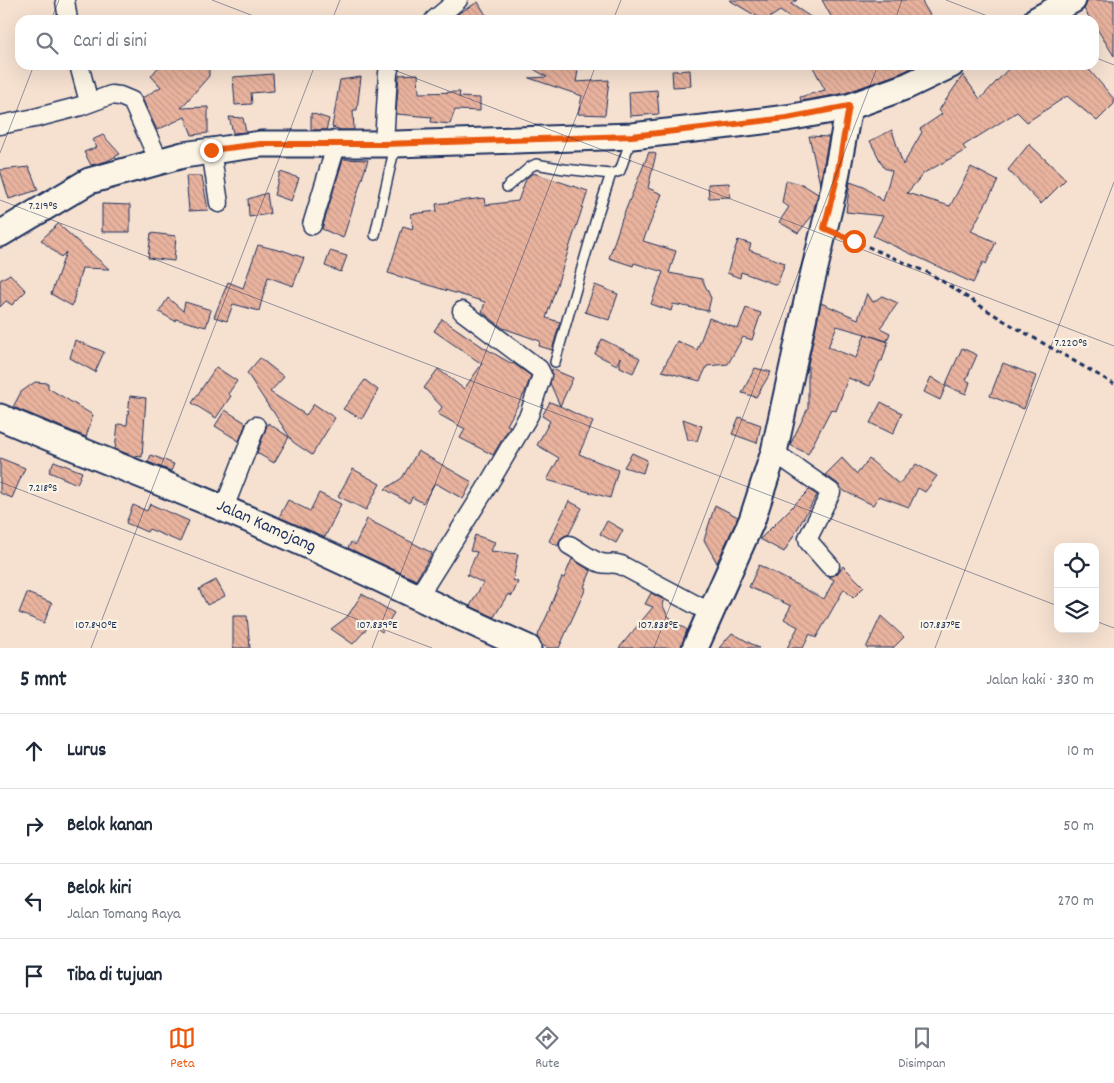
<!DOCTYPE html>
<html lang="id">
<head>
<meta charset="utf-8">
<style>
	:root { --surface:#fff; --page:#f6f6f7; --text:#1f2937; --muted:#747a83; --line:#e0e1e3; --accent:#ea580c }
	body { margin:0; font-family:Dekko,sans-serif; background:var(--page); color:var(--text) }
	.controls { position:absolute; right:15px; bottom:15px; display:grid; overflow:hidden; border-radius:10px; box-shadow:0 5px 20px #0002 }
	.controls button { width:45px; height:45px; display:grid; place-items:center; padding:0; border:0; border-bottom:1px solid var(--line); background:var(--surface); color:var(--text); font:25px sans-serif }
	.stop { position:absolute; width:15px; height:15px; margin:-11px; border:4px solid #ea580c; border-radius:50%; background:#fff }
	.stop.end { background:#ea580c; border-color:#fff; box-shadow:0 1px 5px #0008 }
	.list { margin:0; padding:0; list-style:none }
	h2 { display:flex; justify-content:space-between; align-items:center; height:65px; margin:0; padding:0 20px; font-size:21px }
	h2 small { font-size:16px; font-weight:400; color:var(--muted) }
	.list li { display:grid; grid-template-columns:32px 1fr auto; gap:15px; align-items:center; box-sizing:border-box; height:75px; padding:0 20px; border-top:1px solid var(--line) }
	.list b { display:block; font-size:19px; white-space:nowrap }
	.list p { margin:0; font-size:16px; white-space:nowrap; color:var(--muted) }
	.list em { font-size:16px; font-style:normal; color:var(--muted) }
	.icon { flex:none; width:28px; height:28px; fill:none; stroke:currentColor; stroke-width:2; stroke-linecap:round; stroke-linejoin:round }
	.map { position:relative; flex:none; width:1114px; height:648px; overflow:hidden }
	.search { position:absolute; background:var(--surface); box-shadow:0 5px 20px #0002; left:15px; right:15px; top:15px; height:55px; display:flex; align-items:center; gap:12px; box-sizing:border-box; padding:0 18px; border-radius:15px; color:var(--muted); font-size:19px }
	.sheet { height:365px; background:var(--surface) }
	nav { display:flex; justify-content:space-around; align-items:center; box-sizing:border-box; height:70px; border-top:1px solid var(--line); background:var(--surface); font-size:14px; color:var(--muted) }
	nav a { display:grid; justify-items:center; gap:2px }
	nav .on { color:var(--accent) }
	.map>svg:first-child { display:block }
	.building { fill:url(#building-back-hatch); stroke:#1b2f5e; fill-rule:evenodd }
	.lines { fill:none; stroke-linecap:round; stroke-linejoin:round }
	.lane-casing { stroke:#1b2f5e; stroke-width:12 }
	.street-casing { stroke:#1b2f5e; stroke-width:21 }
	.secondary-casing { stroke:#1b2f5e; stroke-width:29 }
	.path { stroke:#1b2f5e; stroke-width:3; stroke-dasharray:5 4; stroke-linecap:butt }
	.lane { stroke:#fcf5e5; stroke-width:9 }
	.street { stroke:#fcf5e5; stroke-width:18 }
	.secondary { stroke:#fcf5e5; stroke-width:25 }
	.route { stroke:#ea580c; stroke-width:6 }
	.ticks { fill:none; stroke:#1b2f5e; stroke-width:1; stroke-opacity:0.45 }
	.labels { text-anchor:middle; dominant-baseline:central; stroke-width:4.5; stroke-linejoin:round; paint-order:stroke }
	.street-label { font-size:18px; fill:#1b2f5e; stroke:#fcf5e5 }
	.ticks-label { font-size:12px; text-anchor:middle; fill:#1b2f5e; stroke:#fcf5e5; stroke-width:4.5; stroke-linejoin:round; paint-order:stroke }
</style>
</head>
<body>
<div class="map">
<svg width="1114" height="648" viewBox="0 0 1114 648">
	<defs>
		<pattern id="building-back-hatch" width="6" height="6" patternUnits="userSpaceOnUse" patternTransform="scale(1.25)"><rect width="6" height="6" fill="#e9b39e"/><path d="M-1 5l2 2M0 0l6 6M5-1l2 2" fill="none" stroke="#c79a8a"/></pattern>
	</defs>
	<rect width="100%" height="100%" fill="#f6e1d0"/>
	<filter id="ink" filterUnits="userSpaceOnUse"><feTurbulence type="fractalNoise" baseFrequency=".02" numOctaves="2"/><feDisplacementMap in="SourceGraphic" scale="10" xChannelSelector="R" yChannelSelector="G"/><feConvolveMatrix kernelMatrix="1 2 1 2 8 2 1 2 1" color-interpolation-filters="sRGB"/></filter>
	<g filter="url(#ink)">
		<g class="building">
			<polygon points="729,0 797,0 791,4 815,20 793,20 780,11 766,20 763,20"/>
			<polygon points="822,0 921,0 933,20 833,20"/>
			<polygon points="1087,0 1114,0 1114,56 1094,24 1094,20 1091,20 1084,9"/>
			<polygon points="478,2 489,20 451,20 459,13"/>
			<polygon points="160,65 209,65 209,76 181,108 208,107 208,133 192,135 185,117 157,130 142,98 161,87 151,76"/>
			<polygon points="527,65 566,65 578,71 576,82 609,80 605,115 578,114 582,96 529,78 547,77"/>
			<polygon points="812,65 918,65 901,73 845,93 801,101 800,97 825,90"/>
			<polygon points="1012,65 1085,65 1114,99 1114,104 1097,121 1067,96 1027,122 1017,112 963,146 966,150 924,173 907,193 950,206 971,167 998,181 971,231 996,242 986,264 983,262 973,283 873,236 883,216 846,212 850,182 864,187 883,201 892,171 884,168 870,141 892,130 903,165 922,132 920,129 942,114 939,110 963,75 980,99"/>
			<polygon points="690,70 691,86 673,87 672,71"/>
			<polygon points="273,74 274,91 251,93 252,104 235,105 233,77"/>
			<polygon points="418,74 419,93 460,92 459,97 480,98 480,111 455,110 450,124 431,122 432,117 396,114 399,75"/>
			<polygon points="361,77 357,110 353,110 354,130 341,130 332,127 340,80"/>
			<polygon points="657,90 659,114 630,116 629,92"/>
			<polygon points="311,113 329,119 326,130 311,130"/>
			<polygon points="229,117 243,118 246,132 233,133"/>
			<polygon points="103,135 120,154 107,161 91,165 84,152 97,147 92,140"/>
			<polygon points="809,136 829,137 820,184"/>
			<polygon points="1029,144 1066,179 1041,204 1008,170"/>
			<polygon points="649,152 656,154 648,188 662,194 643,241 676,251 669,273 702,279 711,298 708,311 673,304 671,311 651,304 663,272 634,263 633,266 609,258 622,219"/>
			<polygon points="343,159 368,160 343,238 322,229"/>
			<polygon points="29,167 38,190 9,199 0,170"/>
			<polygon points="280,172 299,178 291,201 274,195"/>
			<polygon points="533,173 588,191 546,318 560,322 552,350 539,346 540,341 503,328 482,312 485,302 388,273 403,226 413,229 411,214 437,211 436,204 484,198 485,205 518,201 526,179"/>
			<polygon points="186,176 202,176 208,210 189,211"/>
			<polygon points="786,181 802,184 818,194 812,216 798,233 779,222 789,207 782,203"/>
			<polygon points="729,183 730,197 709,198 708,184"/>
			<polygon points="267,193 270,214 249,217 248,199"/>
			<polygon points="102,204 130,205 130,232 102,232"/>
			<polygon points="58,224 109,269 82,268 72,306 51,294 66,252 61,257 41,240"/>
			<polygon points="151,233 176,236 174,261 148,258"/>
			<polygon points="738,240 751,244 749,250 785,263 777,285 741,272 740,278 727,273"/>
			<polygon points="258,245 282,251 282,250 304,258 293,286 268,277 259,311 233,304 227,321 214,317 228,282 243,288"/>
			<polygon points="330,251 347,256 341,272 325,266"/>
			<polygon points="10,274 26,291 12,305 6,301 0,307 0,280"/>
			<polygon points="595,285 618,294 609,320 585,312"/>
			<path d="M867,293L873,302L882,296L898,303L880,328L890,333L887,341L865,334L888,342L882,361H880L870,386L848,378L836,411L831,409L808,454L790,445L808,408V364L821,303L858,319ZM837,326L865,334L856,358L828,347Z"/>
			<polygon points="168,298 183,311 185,302 211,310 206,327 176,319 175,321 159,312"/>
			<polygon points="746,308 761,313 752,340 743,337 728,364 707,366 700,381 662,371 677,341 697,350 709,318 738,329"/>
			<polygon points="442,319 483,347 512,364 513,363 531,376 525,392 507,425 510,426 493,455 460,438 465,429 438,414 442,407 424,388 438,369 464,389 482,364 434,331"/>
			<polygon points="602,339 640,358 633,373 620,367 620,357 617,365 595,354"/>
			<polygon points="75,340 104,352 95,372 70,358"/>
			<polygon points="962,348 977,355 966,380 970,382 966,394 946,386 940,400 924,392 931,377 945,386"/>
			<polygon points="260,358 284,377 270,392 306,415 314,404 335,418 312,455 293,442 274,413 274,412 271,410 247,373"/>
			<polygon points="1003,363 1036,376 1024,409 990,396"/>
			<polygon points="216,367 237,381 228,394 231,396 216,418 192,403"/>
			<polygon points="755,368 771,372 756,397 742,393"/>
			<polygon points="552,369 573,378 560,406 593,422 579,454 618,470 610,498 547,480 559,458 537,445 550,421 542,416 550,402 560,406 550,383"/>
			<polygon points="365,380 378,390 362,419 343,409"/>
			<polygon points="35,382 48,383 48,388 93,415 86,437 13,407 21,392"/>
			<polygon points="130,396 146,398 142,457 133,456 115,449 118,424 127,425"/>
			<polygon points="881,402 902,413 893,434 870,423"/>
			<polygon points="225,410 246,423 239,441 215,426"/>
			<polygon points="739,417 761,425 757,443 732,434"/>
			<polygon points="683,419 702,426 697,441 688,440"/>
			<polygon points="268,423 289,437 274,463 257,453"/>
			<polygon points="418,451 472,482 463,499 435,483 423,503 412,497 409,503 385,489 402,478"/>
			<polygon points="632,453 647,460 643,473 624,467"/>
			<polygon points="151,455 174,464 171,471 148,462"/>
			<polygon points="0,458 25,468 12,498 0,493"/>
			<polygon points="842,458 857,474 869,459 899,484 916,464 937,476 925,492 918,488 909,507 879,496 873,505 844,491 837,483 825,475"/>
			<polygon points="54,461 82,472 77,484 49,472"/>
			<polygon points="353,469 380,484 366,510 338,496"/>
			<polygon points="809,490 817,495 784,552 760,539"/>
			<polygon points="319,493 341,504 325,537 279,517 288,500 310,511"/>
			<polygon points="569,501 582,508 569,534 564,536 560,539 558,546 549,541"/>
			<polygon points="150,504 189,521 180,542 149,529 147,532 126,523 133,505 147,511"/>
			<polygon points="715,505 738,517 717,563 704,540"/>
			<polygon points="367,519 432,553 416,580 348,548 351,542 355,545"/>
			<polygon points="607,521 623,530 616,543 600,534"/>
			<polygon points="475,535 495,542 491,551 518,554 513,580 518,582 512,596 508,594 494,617 470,606 483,583 467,575 477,552 470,551"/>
			<polygon points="572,559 591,571 584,587 586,588 559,648 548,648 542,645 537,637 550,609 549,609 562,577 564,578"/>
			<polygon points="759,565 824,599 834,580 829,577 837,574 843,566 864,587 853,598 844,589 816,638 810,634 803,648 787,648 798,627 784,619 791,606 749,587"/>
			<polygon points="216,580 225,596 207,605 199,589"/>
			<polygon points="27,593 52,603 44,623 19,613"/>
			<polygon points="651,593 664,600 662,604 668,616 687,630 681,648 619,648 653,607 645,604"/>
			<polygon points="362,594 394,613 382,632 371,624 353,644 331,629 347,617"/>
			<polygon points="233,616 247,616 250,648 233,648"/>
			<polygon points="881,616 904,637 893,648 866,648"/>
			<polygon points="732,633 759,648 719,648"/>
		</g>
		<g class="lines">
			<g class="lane-casing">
				<g id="lane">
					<polyline points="507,187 530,167 536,164 564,169 611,174"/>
					<polyline points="375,235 395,146"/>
					<polyline points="555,362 596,219 611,174 620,171 631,139"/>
				</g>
			</g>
			<g class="street-casing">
				<g id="street">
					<polyline points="65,0 68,20"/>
					<polyline points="434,20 458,0"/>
					<polyline points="79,65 89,102"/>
					<polyline points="0,125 35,118 81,106 111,95 120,96 132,101 159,161"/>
					<polyline points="384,144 388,73 390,65"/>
					<polyline points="211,150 219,203"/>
					<polyline points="312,225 337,143"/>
					<polyline points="774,452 831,492 808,538 809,542 830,566"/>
					<polyline points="224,508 256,426"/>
					<path d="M569,545C579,550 590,560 601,563C608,565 612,562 621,565L711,613"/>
					<polyline points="418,597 485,490 529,415 542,375 539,369 462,311"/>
				</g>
			</g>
			<g class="secondary-casing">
				<g id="secondary">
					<polyline points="1036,20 1073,0"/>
					<polyline points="0,234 89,181 183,155 261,144 396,144 632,136 721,126 787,118 849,107 907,86 951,65"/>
					<path d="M0,417C91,456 183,490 273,530C359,567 442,610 528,648"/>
					<polyline points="695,648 752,520 774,452 808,297 834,188 849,107"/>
				</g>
			</g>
			<polyline class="path" points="843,236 931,274 1001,319 1114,384"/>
			<use href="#lane" class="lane"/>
			<use href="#street" class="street"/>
			<use href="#secondary" class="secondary"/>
		</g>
	</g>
	<g class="lines" filter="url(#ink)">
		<polyline class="route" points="211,150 261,144 384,144 632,136 787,118 849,106 836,182 824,228 854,241"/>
	</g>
	<path class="ticks" d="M212,0L264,20M946,0L998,20M51,20L59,0M332,20L340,0M613,20L621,0M895,20L902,0M1094,57L1114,65M381,65L1114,346M0,153L34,65M0,200L1058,606M0,482L432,648M1095,621L1114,628M91,648L315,65M372,648L596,65M654,648L878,65M935,648L1114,182"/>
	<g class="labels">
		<g class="street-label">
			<text transform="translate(266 527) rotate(24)">Jalan Kamojang</text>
		</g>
	</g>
	<g class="ticks-label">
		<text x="43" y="209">7.219°S</text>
		<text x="1071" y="346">7.220°S</text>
		<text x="43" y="491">7.218°S</text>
		<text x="96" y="628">107.840°E</text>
		<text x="377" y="628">107.839°E</text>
		<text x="658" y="628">107.838°E</text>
		<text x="940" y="628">107.837°E</text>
	</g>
</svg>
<div class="controls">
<button><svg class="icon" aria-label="locate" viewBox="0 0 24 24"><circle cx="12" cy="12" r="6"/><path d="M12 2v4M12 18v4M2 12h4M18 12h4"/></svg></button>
<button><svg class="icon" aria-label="layers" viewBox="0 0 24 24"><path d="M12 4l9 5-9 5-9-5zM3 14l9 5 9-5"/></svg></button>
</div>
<div class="stop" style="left:854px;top:241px"></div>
<div class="stop end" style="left:211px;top:150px"></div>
<div class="search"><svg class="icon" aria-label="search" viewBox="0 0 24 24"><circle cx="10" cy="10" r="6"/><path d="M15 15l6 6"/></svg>Cari di sini</div>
</div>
<section class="sheet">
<h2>5 mnt<small>Jalan kaki · 330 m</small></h2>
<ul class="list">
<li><svg class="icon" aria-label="ahead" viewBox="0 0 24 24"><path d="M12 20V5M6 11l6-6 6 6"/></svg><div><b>Lurus</b></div><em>10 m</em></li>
<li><svg class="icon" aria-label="right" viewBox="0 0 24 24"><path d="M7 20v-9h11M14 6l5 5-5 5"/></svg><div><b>Belok kanan</b></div><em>50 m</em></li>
<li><svg class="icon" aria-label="left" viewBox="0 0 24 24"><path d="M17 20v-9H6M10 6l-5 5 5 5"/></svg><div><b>Belok kiri</b><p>Jalan Tomang Raya</p></div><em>270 m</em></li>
<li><svg class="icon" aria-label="arrive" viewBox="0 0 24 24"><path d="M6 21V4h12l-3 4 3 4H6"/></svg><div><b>Tiba di tujuan</b></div></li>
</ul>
</section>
<nav>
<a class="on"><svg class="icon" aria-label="map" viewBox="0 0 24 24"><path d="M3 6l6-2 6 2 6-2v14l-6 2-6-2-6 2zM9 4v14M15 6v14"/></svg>Peta</a>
<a><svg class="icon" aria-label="directions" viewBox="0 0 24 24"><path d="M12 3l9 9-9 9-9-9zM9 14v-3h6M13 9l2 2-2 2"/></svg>Rute</a>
<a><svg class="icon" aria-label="saved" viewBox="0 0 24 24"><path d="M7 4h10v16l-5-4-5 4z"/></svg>Disimpan</a>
</nav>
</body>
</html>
